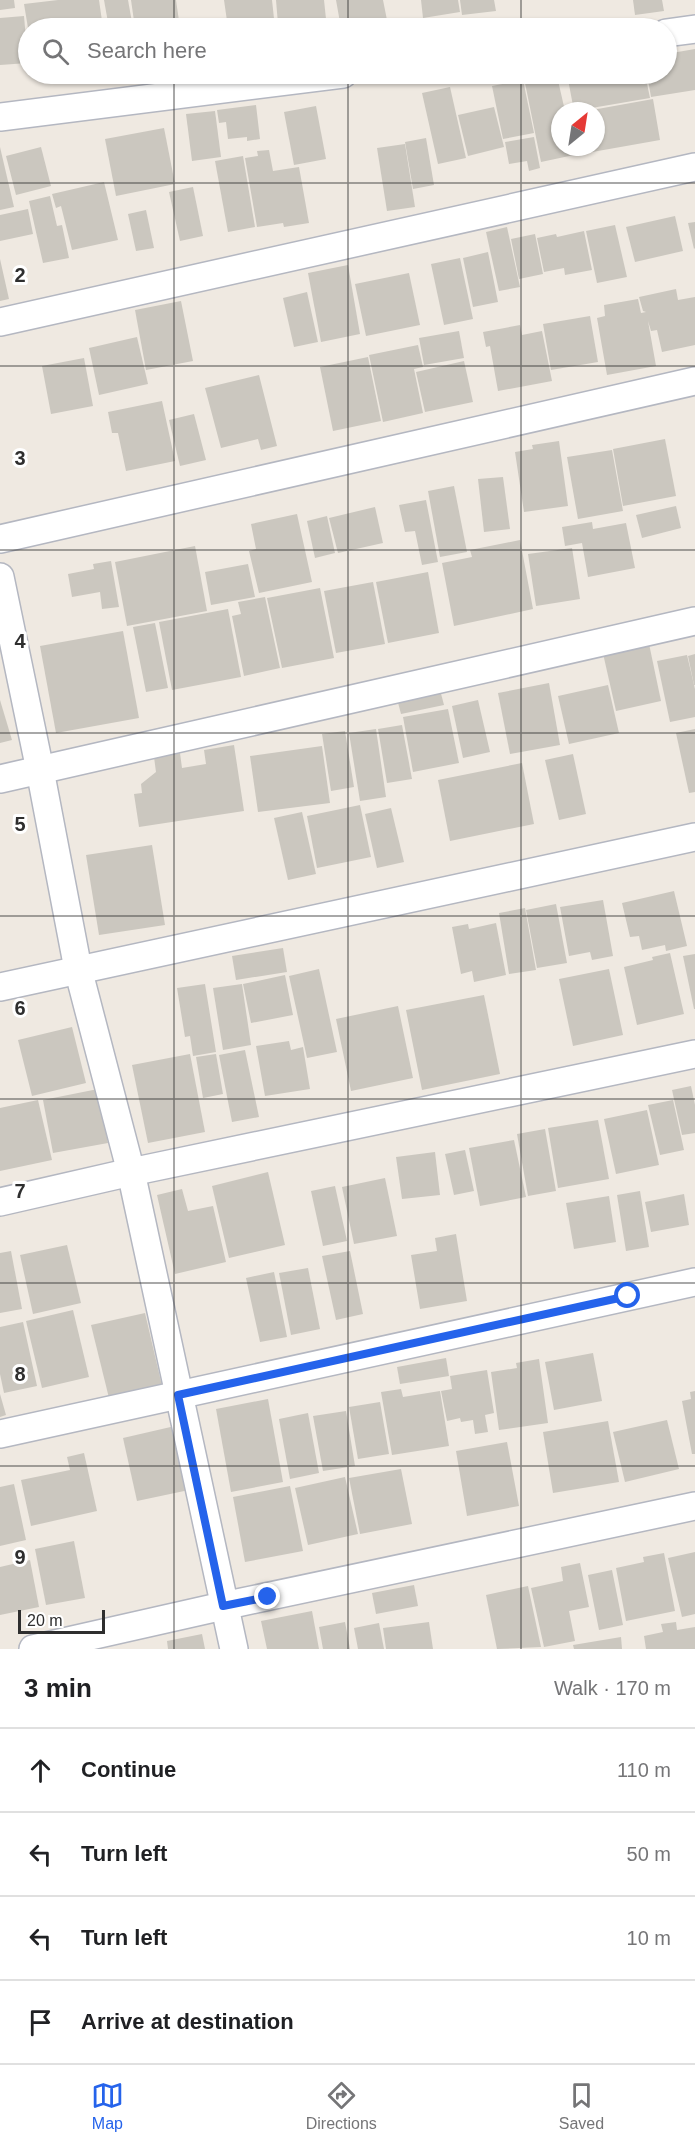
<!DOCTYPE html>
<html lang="en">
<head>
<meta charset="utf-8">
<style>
	:root { --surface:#fff; --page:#f2f2f2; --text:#202124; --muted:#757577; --line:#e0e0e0; --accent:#2563eb }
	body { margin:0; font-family:Helvetica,sans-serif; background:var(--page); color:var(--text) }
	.compass { position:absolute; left:551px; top:102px; width:54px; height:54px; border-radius:50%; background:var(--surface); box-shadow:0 2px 4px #0004; rotate:30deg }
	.scale { position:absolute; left:18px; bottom:15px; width:87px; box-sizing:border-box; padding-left:6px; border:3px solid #2e2e2e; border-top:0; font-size:16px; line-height:21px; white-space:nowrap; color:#2e2e2e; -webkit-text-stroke:4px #fff; paint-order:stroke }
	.stop { position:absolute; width:18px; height:18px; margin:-14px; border:4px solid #2563eb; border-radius:50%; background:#fff }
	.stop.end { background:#2563eb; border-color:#fff; box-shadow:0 2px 6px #0008 }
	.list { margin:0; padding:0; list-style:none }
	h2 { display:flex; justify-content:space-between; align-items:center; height:78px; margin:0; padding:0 24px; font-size:26px }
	h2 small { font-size:20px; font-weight:400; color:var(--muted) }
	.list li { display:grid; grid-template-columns:39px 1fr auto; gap:18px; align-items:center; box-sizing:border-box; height:84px; padding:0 24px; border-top:2px solid var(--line) }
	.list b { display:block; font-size:22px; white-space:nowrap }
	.list em { font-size:20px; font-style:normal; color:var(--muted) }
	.icon { flex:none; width:33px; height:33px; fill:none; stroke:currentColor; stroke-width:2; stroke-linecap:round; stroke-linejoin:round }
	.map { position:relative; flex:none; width:695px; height:1649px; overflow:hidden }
	.search { position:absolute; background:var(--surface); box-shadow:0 2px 4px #0004; left:18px; right:18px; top:18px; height:66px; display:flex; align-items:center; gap:15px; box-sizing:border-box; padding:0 21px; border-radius:33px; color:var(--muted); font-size:22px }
	.sheet { height:414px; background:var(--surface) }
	nav { display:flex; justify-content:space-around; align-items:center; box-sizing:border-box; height:84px; border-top:2px solid var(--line); background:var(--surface); font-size:16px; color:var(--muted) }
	nav a { display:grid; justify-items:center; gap:3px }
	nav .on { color:var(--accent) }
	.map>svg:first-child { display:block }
	.building { fill:#cbc7bf }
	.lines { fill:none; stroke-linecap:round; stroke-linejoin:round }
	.street-casing { stroke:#b4b7c1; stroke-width:30 }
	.street { stroke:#fff; stroke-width:27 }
	.route { stroke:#2563eb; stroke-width:8 }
	.grid { fill:none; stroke:#2e2e2e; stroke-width:1.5; stroke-opacity:0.55 }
	.grid-label { font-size:20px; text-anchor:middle; font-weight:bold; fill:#2e2e2e; stroke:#fff; stroke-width:6; stroke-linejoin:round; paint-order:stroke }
</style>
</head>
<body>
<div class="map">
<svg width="695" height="1649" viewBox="0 0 695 1649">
	<rect width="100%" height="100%" fill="#efe9e1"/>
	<g class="building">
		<polygon points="0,0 14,0 15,8 0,10"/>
		<polygon points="58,0 99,0 103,28 28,28 24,4"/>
		<polygon points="104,0 128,0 133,28 109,28"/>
		<polygon points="131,0 176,0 180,28 135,28"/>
		<polygon points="224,0 272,0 275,28 228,28"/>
		<polygon points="276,0 324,0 326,19 278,24"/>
		<polygon points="336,0 383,0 387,20 371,23 373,28 341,28"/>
		<polygon points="421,0 458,0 460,12 423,18"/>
		<polygon points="460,0 494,0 496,11 462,15"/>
		<polygon points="633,0 662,0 664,11 635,15"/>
		<polygon points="24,16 28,63 0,65 0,18"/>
		<polygon points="695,49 695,90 651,97 647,74 666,74 666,54"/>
		<polygon points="567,74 578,74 578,75 589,74 645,74 650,98 574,111"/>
		<polygon points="557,76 565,111 560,111 560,147 572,147 574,155 541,162 525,83"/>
		<polygon points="523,80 534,133 503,139 492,86"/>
		<polygon points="450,87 466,158 438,164 422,93"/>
		<polygon points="653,99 660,140 581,154 579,147 596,147 596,111 592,110"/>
		<polygon points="256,105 260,139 247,141 247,137 228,139 226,122 219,123 217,110"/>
		<polygon points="316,106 326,159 294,165 284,112"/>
		<polygon points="494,107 504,147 468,156 458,115"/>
		<polygon points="215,111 221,157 192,161 186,114"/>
		<polygon points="164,128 175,184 116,196 105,139"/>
		<polygon points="534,137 540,168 529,171 527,161 509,164 505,142"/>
		<polygon points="426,138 434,185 413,189 405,142"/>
		<polygon points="405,144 415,207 387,211 377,148"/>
		<polygon points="0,147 14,207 0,210"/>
		<polygon points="41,147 51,186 16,195 6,156"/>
		<polygon points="269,150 273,171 299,167 309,223 284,227 283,223 257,227 245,158 258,156 257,151"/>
		<polygon points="243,156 255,227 228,232 215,161"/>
		<polygon points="104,182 118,240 72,250 61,206 56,208 52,194"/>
		<polygon points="193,187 203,236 180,241 169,192"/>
		<polygon points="50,196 57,226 62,225 69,258 43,263 29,201"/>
		<polygon points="28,209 33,234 0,241 0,215"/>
		<polygon points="146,210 154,248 136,251 128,214"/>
		<polygon points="675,216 683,251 635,262 626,227"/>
		<polygon points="695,222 695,248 694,249 688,223"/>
		<polygon points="615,225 627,277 597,283 586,231"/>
		<polygon points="507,227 520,287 499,291 486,232"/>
		<polygon points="584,231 592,270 565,275 564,268 544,272 537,238 556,234 557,237"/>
		<polygon points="535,234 543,274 519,279 511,239"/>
		<polygon points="488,252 498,302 473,307 463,258"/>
		<polygon points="460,258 473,319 444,325 431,264"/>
		<polygon points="0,259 9,299 0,301"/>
		<polygon points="348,265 360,334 321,342 308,273"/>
		<polygon points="409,273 420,325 366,336 355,284"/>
		<polygon points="676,289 678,300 695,297 695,345 662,352 657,330 651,331 648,321 656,366 607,375 597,318 605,316 604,305 638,299 641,313 646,312 643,311 639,297"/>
		<polygon points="307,292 318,342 294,347 283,298"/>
		<polygon points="181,301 193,361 146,370 135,310"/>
		<polygon points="590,316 598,362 551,370 543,324"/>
		<polygon points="520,325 522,335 542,331 552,381 498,391 490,346 486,347 483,332"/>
		<polygon points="459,331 464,358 424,365 419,338"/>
		<polygon points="137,337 148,384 99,395 89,348"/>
		<polygon points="418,345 423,367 414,369 423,413 383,422 369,355"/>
		<polygon points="368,357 381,421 333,431 320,367"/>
		<polygon points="84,358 93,406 51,414 42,366"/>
		<polygon points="464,361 473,402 425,412 416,372"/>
		<polygon points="259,375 277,446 261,450 258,439 221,448 205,388"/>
		<polygon points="162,401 175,461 126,471 118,433 112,433 108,412"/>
		<polygon points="194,414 206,460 180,466 169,420"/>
		<polygon points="665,439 676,496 623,506 613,449"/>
		<polygon points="559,441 568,506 524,512 515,452 533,449 532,445"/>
		<polygon points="612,450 623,511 578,519 567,457"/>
		<polygon points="503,477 510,529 484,532 478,479"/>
		<polygon points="454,486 467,552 440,557 428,491"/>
		<polygon points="426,500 438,562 422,565 415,531 405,532 399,505"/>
		<polygon points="676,506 681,528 642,538 636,515"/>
		<polygon points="375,507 383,543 338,553 329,518"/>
		<polygon points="297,514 312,582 259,593 249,551 256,549 251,524"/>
		<polygon points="327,516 335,553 315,558 307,521"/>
		<polygon points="592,522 593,529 626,523 635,568 588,577 582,543 565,546 562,527"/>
		<polygon points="520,540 533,609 454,626 442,563 472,557 470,550"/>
		<polygon points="195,546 207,611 127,626 115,562"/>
		<polygon points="572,548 580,599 536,606 528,554"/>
		<polygon points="111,561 119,607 102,609 100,592 72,597 68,574 94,569 93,564"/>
		<polygon points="248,564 255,597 211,605 205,572"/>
		<polygon points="428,572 439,633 388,643 376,582"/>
		<polygon points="373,582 385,644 336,653 324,591"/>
		<polygon points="320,588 334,658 282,668 267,598"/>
		<polygon points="265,597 280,668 244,676 232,616 241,614 238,602"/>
		<polygon points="228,609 241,677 172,690 159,622"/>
		<polygon points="155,623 168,688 146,692 133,627"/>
		<polygon points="123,631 139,718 56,733 40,646"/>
		<polygon points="648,639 661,701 616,711 602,649"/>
		<polygon points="695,654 695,685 694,685 688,656"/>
		<polygon points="687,655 695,689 695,717 670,722 657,661"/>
		<polygon points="549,683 560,745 510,754 498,693"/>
		<polygon points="608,685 619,733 569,744 558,696"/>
		<polygon points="439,686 444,705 401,714 396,695"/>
		<polygon points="0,700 12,740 0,743"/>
		<polygon points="478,700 490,752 463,758 452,706"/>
		<polygon points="448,709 459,763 413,772 403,717"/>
		<polygon points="402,725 412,779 387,783 378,729"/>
		<polygon points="376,729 386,797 360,801 349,733"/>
		<polygon points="695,729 695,792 689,793 676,733"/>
		<polygon points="345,731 354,787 331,791 322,734"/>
		<polygon points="234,745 244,811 139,827 134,794 142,793 141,784 156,772 154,757 180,753 182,768 206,764 204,750"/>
		<polygon points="322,746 330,803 258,812 250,756"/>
		<polygon points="573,754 586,814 559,820 545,760"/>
		<polygon points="522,763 534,824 450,841 438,780"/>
		<polygon points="360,805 371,857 317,868 307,816"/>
		<polygon points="391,808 404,862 377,868 365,814"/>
		<polygon points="302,812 316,874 288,880 274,818"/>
		<polygon points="152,845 165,925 99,935 86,855"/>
		<polygon points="674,891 687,946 666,951 665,945 642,950 639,936 630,937 622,903"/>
		<polygon points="603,900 613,956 592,960 590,952 569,956 560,907"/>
		<polygon points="556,904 567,963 537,968 526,910"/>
		<polygon points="525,908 536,970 509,974 499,913"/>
		<polygon points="496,923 506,975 474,982 472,971 461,974 452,927 468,924 469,929"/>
		<polygon points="283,948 287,972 236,980 232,956"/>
		<polygon points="670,953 684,1014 637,1025 624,967 653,960 652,957"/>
		<polygon points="695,954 695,1009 694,1009 683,956"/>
		<polygon points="319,969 337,1052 307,1058 289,976"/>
		<polygon points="609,969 623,1035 573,1046 559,979"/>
		<polygon points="285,975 293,1015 251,1023 243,984"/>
		<polygon points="205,984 216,1052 193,1056 190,1036 185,1037 177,988"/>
		<polygon points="242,984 251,1045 223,1050 213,988"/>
		<polygon points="484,995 500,1074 422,1090 406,1010"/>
		<polygon points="398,1006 413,1078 351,1091 336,1019"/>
		<polygon points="72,1027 86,1083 32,1096 18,1040"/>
		<polygon points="289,1041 291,1050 303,1047 310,1089 265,1096 256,1046"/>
		<polygon points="245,1050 259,1117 232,1122 219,1055"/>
		<polygon points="190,1054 205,1132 148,1143 132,1065"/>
		<polygon points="216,1054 223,1094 203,1098 196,1057"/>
		<polygon points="691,1086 695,1105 695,1133 682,1135 672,1090"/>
		<polygon points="98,1089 108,1143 53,1153 43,1100"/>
		<polygon points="38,1100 52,1160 0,1171 0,1108"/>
		<polygon points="673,1100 684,1150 660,1155 648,1105"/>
		<polygon points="647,1110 659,1165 616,1174 604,1119"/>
		<polygon points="598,1120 609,1179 558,1188 548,1128"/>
		<polygon points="545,1129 556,1191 528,1196 517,1134"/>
		<polygon points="514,1140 526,1197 480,1206 469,1148"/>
		<polygon points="465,1150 474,1191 454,1195 445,1154"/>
		<polygon points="435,1152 440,1195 402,1199 396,1157"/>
		<polygon points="268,1172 285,1245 229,1258 212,1186"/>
		<polygon points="385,1178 397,1236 354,1244 342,1187"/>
		<polygon points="335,1186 347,1241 323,1246 311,1191"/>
		<polygon points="182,1189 188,1211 213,1206 226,1262 175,1274 157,1195"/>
		<polygon points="640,1191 649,1247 626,1251 617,1195"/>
		<polygon points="684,1194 689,1225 651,1232 645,1202"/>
		<polygon points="609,1196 616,1242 574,1249 566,1203"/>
		<polygon points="456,1234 467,1301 420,1309 411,1255 437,1251 435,1238"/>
		<polygon points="67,1245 81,1303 33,1314 20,1255"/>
		<polygon points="11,1251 22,1309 0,1313 0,1253"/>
		<polygon points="350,1251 363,1314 336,1320 322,1256"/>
		<polygon points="308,1268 320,1329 291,1335 279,1273"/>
		<polygon points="274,1272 287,1337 260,1342 246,1278"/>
		<polygon points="73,1310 89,1377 42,1388 26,1321"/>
		<polygon points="145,1313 162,1386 109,1398 91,1325"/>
		<polygon points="23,1322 37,1386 4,1393 0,1374 0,1327"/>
		<polygon points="593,1353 602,1401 554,1410 545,1362"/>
		<polygon points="446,1358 449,1376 400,1384 397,1367"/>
		<polygon points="539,1359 548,1423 499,1430 491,1372 517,1368 516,1363"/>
		<polygon points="487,1370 494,1413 485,1415 488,1432 475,1434 473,1420 461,1422 460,1418 447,1421 441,1391 452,1389 450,1376"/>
		<polygon points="401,1389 403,1397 440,1391 449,1446 392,1455 381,1392"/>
		<polygon points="695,1391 695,1454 692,1454 682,1401 691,1399 690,1392"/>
		<polygon points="0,1394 6,1415 0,1417"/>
		<polygon points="268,1399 283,1482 231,1492 216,1409"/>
		<polygon points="380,1402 389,1454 358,1459 349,1407"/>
		<polygon points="346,1411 355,1466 323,1471 313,1416"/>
		<polygon points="308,1413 319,1473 290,1479 279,1419"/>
		<polygon points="667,1420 679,1469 625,1482 613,1432"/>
		<polygon points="608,1421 619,1482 553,1493 543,1432"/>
		<polygon points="175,1426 189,1490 137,1501 123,1438"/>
		<polygon points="507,1442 519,1506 467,1516 456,1451"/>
		<polygon points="84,1453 97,1511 31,1526 21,1480 70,1470 67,1457"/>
		<polygon points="401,1469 412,1524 360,1534 349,1478"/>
		<polygon points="345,1477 358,1534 308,1545 295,1488"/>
		<polygon points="14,1484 26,1540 0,1546 0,1487"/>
		<polygon points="290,1486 303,1551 245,1562 233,1497"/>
		<polygon points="74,1541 85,1598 46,1605 35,1549"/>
		<polygon points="695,1552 695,1614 682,1617 668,1558"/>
		<polygon points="664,1553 675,1611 626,1621 616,1568 644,1562 643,1557"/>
		<polygon points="30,1560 39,1607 0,1615 0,1567"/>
		<polygon points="580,1563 589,1607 569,1611 575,1641 544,1647 531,1588 563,1581 561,1567"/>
		<polygon points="612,1570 623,1625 599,1630 588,1575"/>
		<polygon points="414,1585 418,1606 376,1614 372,1593"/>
		<polygon points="528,1586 541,1647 497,1649 486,1595"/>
		<polygon points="312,1611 319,1649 267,1649 261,1621"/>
		<polygon points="345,1622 350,1649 323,1649 319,1627"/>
		<polygon points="429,1622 433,1649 386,1649 383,1628"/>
		<polygon points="676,1622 677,1630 695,1627 695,1649 646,1649 644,1636 663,1632 661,1624"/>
		<polygon points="379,1623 384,1649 358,1649 354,1628"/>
		<polygon points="202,1634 205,1649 168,1649 167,1641"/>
		<polygon points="621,1637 622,1649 574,1649 573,1645"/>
	</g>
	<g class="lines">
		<g class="street-casing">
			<g id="street">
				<polyline points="666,33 695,29"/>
				<polyline points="0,117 343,74"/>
				<polyline points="0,322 695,167"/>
				<polyline points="0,539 695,381"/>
				<polyline points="0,577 40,770 78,969 131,1172 234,1649"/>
				<polyline points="0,779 695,621"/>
				<polyline points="0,987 695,837"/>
				<polyline points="0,1202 131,1172 695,1054"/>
				<polyline points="0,1434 695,1282"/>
				<polyline points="33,1649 223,1606 695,1506"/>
			</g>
		</g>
		<use href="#street" class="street"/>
	</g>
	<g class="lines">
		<polyline class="route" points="268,1597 223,1606 178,1395 628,1296"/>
	</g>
	<path class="grid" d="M174,0V28M348,0V28M521,0V28M174,74V1649M348,74V1649M521,74V1649M0,183H695M0,366H695M0,550H695M0,733H695M0,916H695M0,1099H695M0,1283H695M0,1466H695"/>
	<g class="grid-label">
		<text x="20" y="282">2</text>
		<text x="20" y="465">3</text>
		<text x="20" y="648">4</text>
		<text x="20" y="831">5</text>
		<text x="20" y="1015">6</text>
		<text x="20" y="1198">7</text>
		<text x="20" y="1381">8</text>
		<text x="20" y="1564">9</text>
	</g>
</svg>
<svg class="compass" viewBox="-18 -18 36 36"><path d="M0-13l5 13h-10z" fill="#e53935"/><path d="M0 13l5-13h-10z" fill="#757577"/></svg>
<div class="scale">20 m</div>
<div class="stop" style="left:628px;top:1296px"></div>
<div class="stop end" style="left:268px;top:1597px"></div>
<div class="search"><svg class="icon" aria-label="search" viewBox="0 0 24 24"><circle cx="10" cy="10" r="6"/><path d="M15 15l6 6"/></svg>Search here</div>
</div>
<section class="sheet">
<h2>3 min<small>Walk · 170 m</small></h2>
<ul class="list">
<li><svg class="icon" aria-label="ahead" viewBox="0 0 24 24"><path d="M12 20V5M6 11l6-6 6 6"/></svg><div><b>Continue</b></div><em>110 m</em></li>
<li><svg class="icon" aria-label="left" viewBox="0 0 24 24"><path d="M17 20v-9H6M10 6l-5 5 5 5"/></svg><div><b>Turn left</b></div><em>50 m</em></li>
<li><svg class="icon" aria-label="left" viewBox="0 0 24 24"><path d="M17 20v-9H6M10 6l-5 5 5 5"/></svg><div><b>Turn left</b></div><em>10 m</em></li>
<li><svg class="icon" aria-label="arrive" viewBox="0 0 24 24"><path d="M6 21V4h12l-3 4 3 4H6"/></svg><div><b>Arrive at destination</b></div></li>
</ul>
</section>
<nav>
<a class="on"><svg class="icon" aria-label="map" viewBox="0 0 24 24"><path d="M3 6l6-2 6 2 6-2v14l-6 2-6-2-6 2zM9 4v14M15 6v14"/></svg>Map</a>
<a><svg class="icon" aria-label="directions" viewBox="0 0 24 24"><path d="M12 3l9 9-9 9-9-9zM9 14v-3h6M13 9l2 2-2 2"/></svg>Directions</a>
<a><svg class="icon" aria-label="saved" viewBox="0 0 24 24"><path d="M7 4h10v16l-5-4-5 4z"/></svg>Saved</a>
</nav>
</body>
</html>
